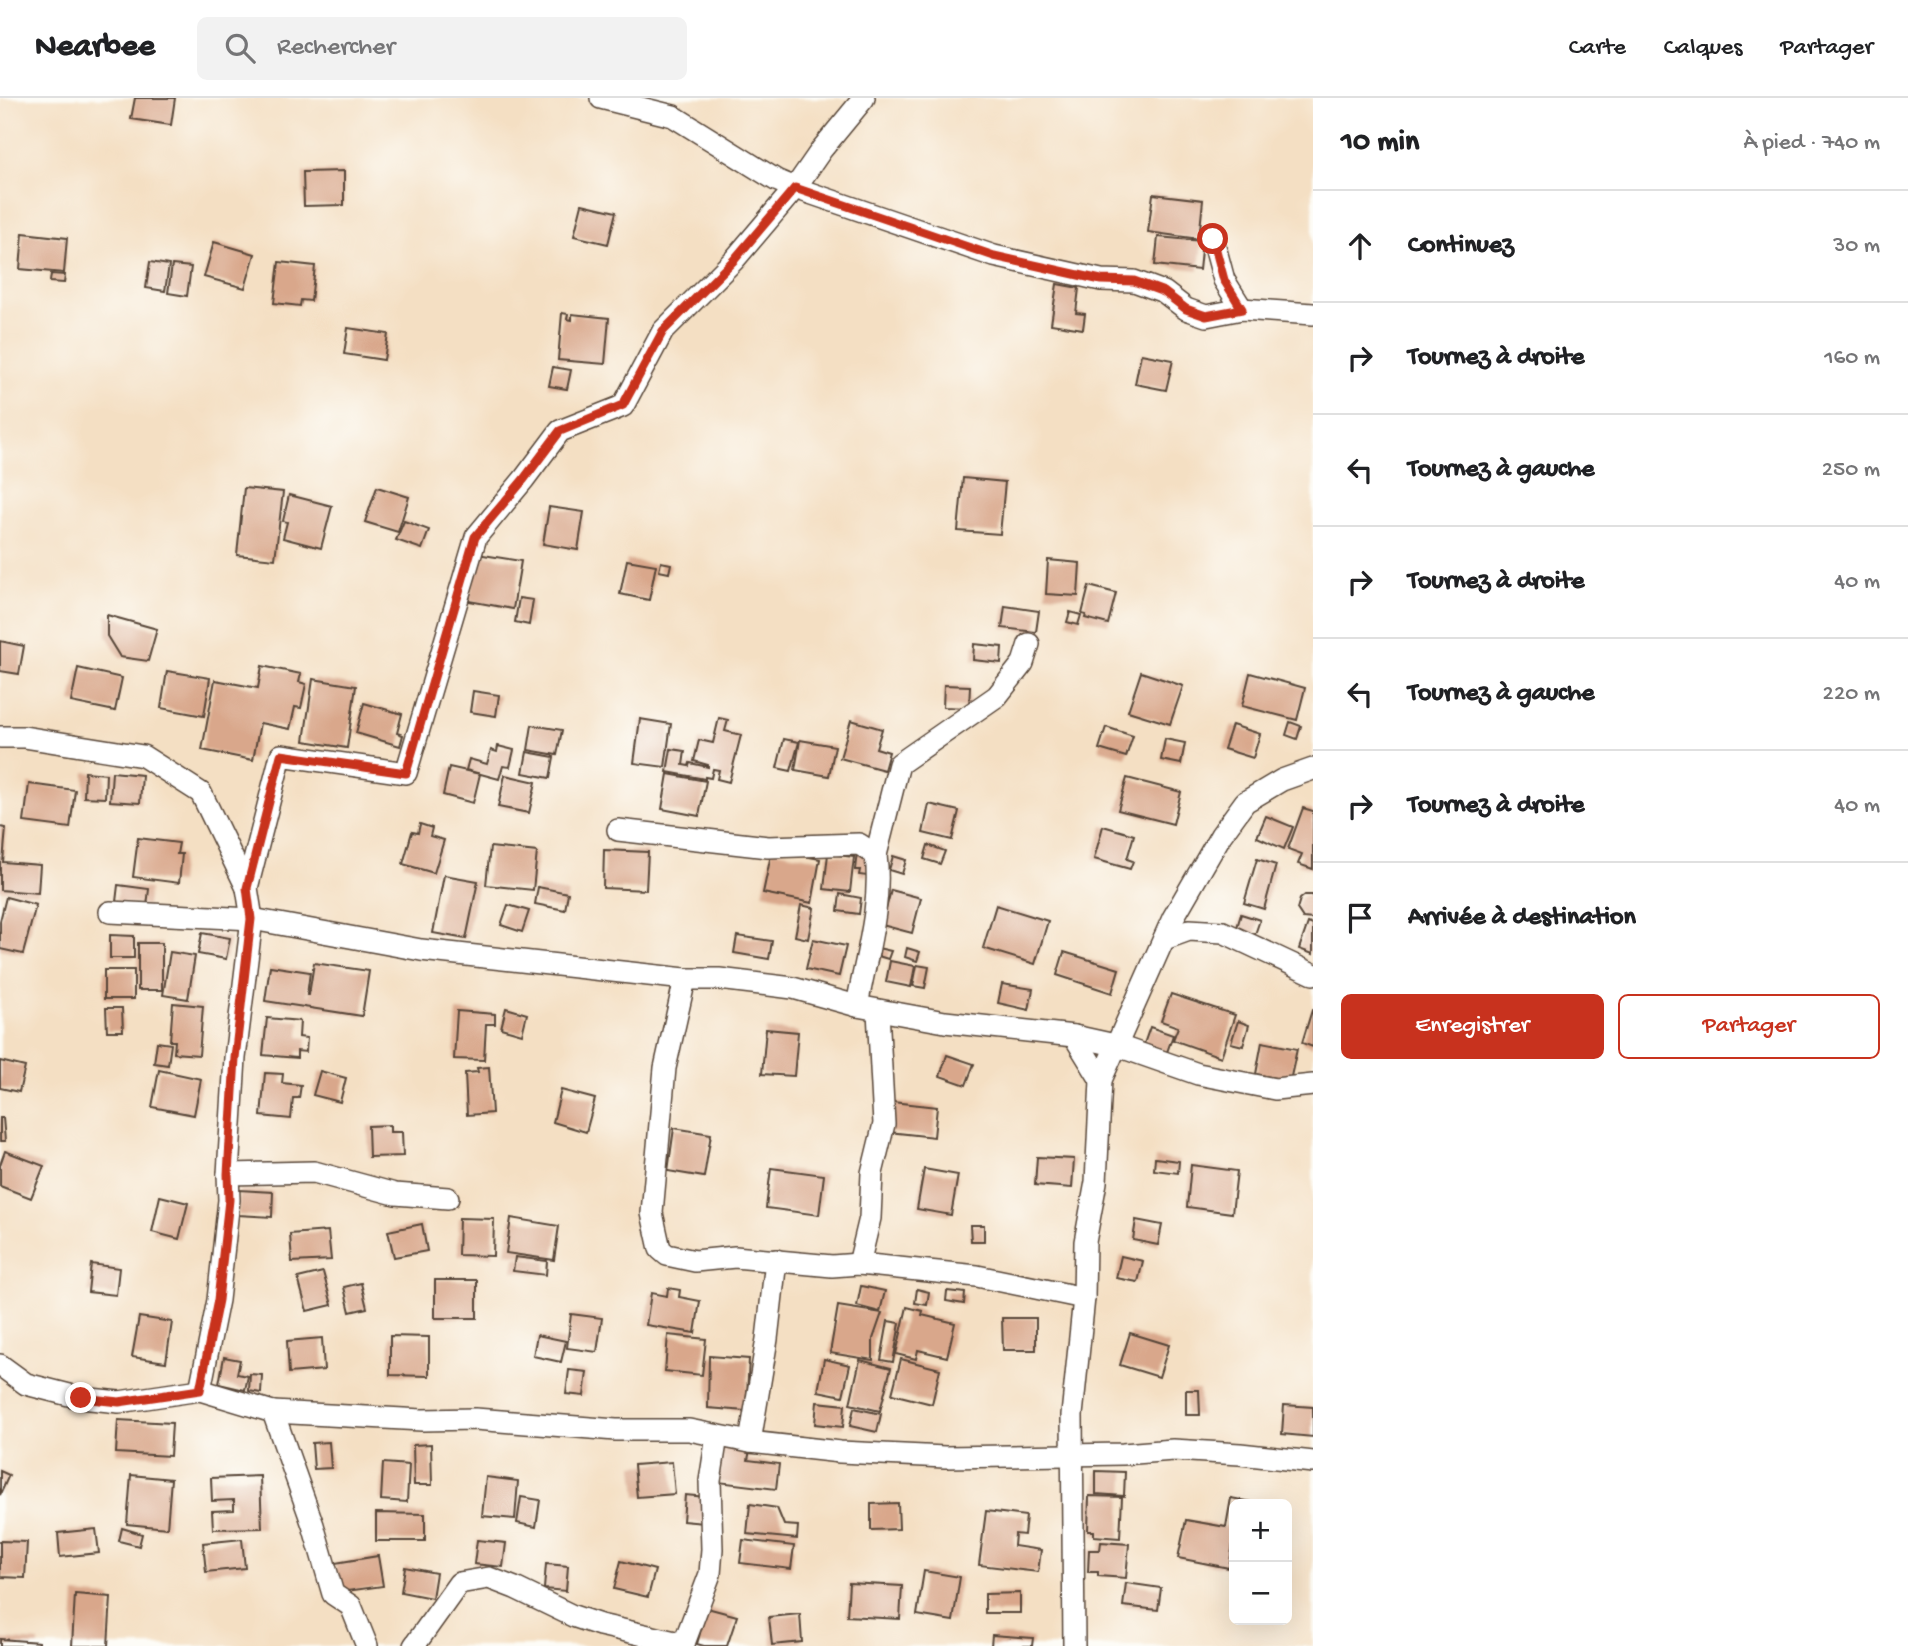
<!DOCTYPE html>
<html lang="fr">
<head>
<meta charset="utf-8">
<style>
	:root { --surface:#fff; --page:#f2f2f2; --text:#202124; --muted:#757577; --line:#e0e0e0; --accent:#c8321e }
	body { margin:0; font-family:"Gochi Hand",sans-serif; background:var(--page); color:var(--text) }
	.controls { position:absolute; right:21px; bottom:21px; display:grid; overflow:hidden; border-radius:10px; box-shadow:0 7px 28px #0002 }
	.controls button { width:63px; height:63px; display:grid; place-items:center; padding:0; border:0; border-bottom:2px solid var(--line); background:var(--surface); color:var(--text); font:35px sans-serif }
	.stop { position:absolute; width:21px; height:21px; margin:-16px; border:5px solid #c8321e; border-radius:50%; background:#fff }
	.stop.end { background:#c8321e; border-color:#fff; box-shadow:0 2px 7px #0008 }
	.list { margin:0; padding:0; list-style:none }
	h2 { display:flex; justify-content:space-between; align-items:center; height:91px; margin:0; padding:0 28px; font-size:30px }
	h2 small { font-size:23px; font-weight:400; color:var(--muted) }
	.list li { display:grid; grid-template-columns:46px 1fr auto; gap:21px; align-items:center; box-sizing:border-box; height:112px; padding:0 28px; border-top:2px solid var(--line) }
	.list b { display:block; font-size:26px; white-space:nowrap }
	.list em { font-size:23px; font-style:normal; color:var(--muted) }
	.actions { display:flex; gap:14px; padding:21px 28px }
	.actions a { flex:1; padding:16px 0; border:2px solid var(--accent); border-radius:10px; text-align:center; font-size:24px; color:var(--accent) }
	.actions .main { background:var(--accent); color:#fff }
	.icon { flex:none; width:38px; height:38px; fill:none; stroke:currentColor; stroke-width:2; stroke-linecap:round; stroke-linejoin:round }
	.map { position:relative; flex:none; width:1313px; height:1548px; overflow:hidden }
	header { display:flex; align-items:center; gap:42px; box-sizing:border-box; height:98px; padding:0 35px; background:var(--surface); border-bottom:2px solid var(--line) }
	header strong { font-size:33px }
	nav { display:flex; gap:38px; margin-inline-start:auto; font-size:24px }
	.search { width:490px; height:63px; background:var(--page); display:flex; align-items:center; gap:18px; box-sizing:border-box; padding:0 24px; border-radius:10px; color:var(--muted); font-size:26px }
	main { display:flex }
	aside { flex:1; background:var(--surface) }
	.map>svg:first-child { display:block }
	.building { fill:#d9a78b }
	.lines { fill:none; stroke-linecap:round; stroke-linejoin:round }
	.minor-casing { stroke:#574537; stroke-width:24 }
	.minor { stroke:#fff; stroke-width:21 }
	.route { stroke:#c8321e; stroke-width:9 }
</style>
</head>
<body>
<header>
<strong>Nearbee</strong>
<div class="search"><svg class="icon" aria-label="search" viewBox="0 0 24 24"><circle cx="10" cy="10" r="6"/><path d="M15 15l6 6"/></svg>Rechercher</div>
<nav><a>Carte</a><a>Calques</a><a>Partager</a></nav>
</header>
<main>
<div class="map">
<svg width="1313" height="1548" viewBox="0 0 1313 1548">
	<rect width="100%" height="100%" fill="#fdfcf7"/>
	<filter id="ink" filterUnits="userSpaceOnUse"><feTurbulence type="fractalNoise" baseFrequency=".0143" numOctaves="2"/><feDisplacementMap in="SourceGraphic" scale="14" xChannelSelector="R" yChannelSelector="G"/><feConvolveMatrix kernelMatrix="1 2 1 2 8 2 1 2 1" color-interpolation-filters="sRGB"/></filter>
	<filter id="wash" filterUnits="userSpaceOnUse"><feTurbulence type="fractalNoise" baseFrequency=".00686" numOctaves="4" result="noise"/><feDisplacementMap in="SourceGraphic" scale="28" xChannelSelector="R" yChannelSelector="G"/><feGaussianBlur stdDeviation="1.57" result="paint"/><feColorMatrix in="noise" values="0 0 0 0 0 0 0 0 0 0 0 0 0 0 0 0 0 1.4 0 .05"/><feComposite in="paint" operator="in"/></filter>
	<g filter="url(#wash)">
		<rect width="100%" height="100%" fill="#f4dfc3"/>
		<g id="blocks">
			<g class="building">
				<polygon points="135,0 175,0 171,27 131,21"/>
				<polygon points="344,73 344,107 304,108 303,74"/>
				<polygon points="1153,96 1203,102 1199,141 1148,134"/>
				<polygon points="582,106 616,114 608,146 574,138"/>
				<polygon points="23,135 67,140 64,175 20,171"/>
				<polygon points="1158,139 1202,143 1199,172 1155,167"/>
				<polygon points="214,144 255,156 245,190 204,179"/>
				<polygon points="150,164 169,167 165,193 146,190"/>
				<polygon points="279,164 315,168 311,203 301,202 300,208 274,205"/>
				<polygon points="172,167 191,169 187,198 168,195"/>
				<polygon points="51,176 65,177 64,185 50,184"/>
				<polygon points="1057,186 1079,190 1076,215 1085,216 1083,231 1051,226"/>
				<polygon points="562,215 568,216 567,221 572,222 572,216 609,220 605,266 558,262"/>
				<polygon points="348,230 388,236 384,262 344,256"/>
				<polygon points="1141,256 1173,262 1166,292 1135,286"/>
				<polygon points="553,269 571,272 567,291 549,288"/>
				<polygon points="963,380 1005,384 1000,436 958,433"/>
				<polygon points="377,389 409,399 398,434 365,424"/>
				<polygon points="244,390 283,394 275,461 237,457"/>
				<polygon points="289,397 332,408 321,450 283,440 287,424 283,423"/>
				<polygon points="549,409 584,414 578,452 543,446"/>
				<polygon points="404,423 429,432 422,451 396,442"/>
				<polygon points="477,456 521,463 513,511 469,503"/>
				<polygon points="627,462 656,467 649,502 620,496"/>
				<polygon points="1048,462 1080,465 1078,498 1046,496"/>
				<polygon points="661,464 671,466 669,475 659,473"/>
				<polygon points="1089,488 1116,495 1108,526 1085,520 1086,517 1082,516"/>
				<polygon points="519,500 533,502 529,527 515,524"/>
				<polygon points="1005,508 1039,513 1036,534 1002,530"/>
				<polygon points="1070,514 1081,517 1078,527 1067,524"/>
				<polygon points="107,517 157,531 148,563 120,559 107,538"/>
				<polygon points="0,543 24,548 19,576 0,573"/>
				<polygon points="974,546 1002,549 1001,565 973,562"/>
				<polygon points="262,568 301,576 299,584 306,586 301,610 295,609 290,631 260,625 253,662 202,652 215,582 258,590"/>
				<polygon points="78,570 122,580 115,613 71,604"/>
				<polygon points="167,573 210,580 204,618 161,610"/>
				<polygon points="1141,574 1183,588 1170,626 1128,613"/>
				<polygon points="1250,575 1305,590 1297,622 1242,608"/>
				<polygon points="313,581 356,588 347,650 304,643"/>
				<polygon points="944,587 970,588 969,610 943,609"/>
				<polygon points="473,593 499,597 496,618 470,614"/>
				<polygon points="364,605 402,616 397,635 403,637 400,648 356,635"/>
				<polygon points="719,620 728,622 725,633 741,637 729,684 717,681 719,672 713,671 711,680 705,679 705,681 667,674 671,651 685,653 683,667 689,668 690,665 708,669 708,667 694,663 699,642 713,645"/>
				<polygon points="640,621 671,626 665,669 634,665"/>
				<polygon points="851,622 882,631 876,650 889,654 884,672 840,660"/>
				<polygon points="1290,624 1301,628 1297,641 1286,637"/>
				<polygon points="532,627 562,632 557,657 528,652"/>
				<polygon points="1232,627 1260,636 1253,660 1224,651"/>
				<polygon points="1106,629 1133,638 1126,659 1099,651"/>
				<polygon points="784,641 799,644 791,673 777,670"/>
				<polygon points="1165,641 1185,645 1181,666 1161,662"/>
				<polygon points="800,642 835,648 829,678 795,672"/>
				<polygon points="498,648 514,652 510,669 503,668 499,681 466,672 469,661 487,666 491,652 497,654"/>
				<polygon points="527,654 554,659 550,680 523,675"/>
				<polygon points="449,669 480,676 473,705 443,697"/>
				<polygon points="85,674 106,676 105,700 84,699"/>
				<polygon points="112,674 142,677 140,705 110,703"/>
				<polygon points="668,676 706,683 699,718 662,711"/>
				<polygon points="505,677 536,684 529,715 498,709"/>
				<polygon points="1127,680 1181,694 1173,726 1118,712"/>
				<polygon points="29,686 75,692 70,730 24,724"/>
				<polygon points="929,706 959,713 952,742 923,735"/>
				<polygon points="1303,710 1313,713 1313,771 1298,766 1302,756 1288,751"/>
				<polygon points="1266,718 1293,729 1284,751 1257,739"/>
				<polygon points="420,726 432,730 430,738 444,742 434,775 403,766 412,734 418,735"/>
				<polygon points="1103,728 1134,737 1127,761 1133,763 1130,771 1094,761"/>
				<polygon points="0,729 6,730 3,764 40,767 38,795 0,792"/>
				<polygon points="138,740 179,745 177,756 182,756 179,785 133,779"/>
				<polygon points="928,747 945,753 940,766 924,761"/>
				<polygon points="490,749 537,754 533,792 486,787"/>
				<polygon points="604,752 648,754 646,792 603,790"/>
				<polygon points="772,752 820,761 812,805 763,795"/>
				<polygon points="857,753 869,754 867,778 859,777 860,772 855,772"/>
				<polygon points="828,756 854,759 850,794 824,791"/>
				<polygon points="893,758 906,762 902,776 889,772"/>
				<polygon points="1257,761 1276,767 1264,811 1244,805"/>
				<polygon points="444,777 478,783 466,841 433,835"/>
				<polygon points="118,787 149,791 147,808 116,804"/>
				<polygon points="538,789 568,795 565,812 535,806"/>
				<polygon points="891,792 921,800 912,835 882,827"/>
				<polygon points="840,796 861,800 859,816 838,813"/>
				<polygon points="1305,797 1313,797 1313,821 1303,820 1297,811 1300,801"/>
				<polygon points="6,799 36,807 23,856 0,851 0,823"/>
				<polygon points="508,807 529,813 522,834 501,827"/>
				<polygon points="801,807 814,810 808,841 795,838"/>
				<polygon points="996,807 1048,823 1035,866 983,850"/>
				<polygon points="1241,816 1260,822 1253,842 1235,836"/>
				<polygon points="1308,825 1313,827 1313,856 1299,851"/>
				<polygon points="202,835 230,840 226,861 198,856"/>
				<polygon points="110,837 134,838 134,860 110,860"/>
				<polygon points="737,838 772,843 769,861 734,855"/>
				<polygon points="813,841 846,848 839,878 806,871"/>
				<rect x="138" y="845" width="24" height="47"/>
				<polygon points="878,850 891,853 888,861 875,857"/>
				<polygon points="907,850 920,854 917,863 905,859"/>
				<polygon points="170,854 195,858 188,901 163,897"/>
				<polygon points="1064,854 1119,871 1112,895 1057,877"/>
				<polygon points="890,863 915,868 911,889 886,884"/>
				<polygon points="314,865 369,873 362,918 265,903 270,868 310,874 307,897 309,897"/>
				<polygon points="917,867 929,869 925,890 913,888"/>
				<rect x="104" y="872" width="30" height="29"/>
				<polygon points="1002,886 1033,891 1029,912 998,905"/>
				<polygon points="1171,896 1235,917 1221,959 1173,942 1178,929 1161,923"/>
				<polygon points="173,905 203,908 199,957 174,955 175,943 170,943"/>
				<polygon points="106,910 122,910 123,933 107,933"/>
				<polygon points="506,910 527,916 522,936 501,930"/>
				<polygon points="1312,912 1313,912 1313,949 1302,945"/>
				<polygon points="457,913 495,916 495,926 486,926 484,962 454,961"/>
				<polygon points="267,920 300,923 299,939 307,940 306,954 297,953 297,960 263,957"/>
				<polygon points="1238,923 1249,927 1243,948 1231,945"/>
				<polygon points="1150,929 1173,937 1167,954 1144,946"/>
				<polygon points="766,931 798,934 794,978 762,976"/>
				<polygon points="157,944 171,946 168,967 154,965"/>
				<polygon points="1262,944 1297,951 1290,983 1256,976"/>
				<polygon points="947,957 974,966 966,987 940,978"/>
				<polygon points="0,963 25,969 19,994 0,990"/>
				<polygon points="489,969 492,1015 467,1017 465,975 478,974 477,970"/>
				<polygon points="159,972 201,981 194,1017 152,1009"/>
				<polygon points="320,973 346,980 340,1004 313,997"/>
				<polygon points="265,975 283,976 282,985 301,987 299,1000 293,1000 291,1021 261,1018"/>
				<polygon points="561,992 595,1001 586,1034 553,1024"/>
				<polygon points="892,1004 937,1009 934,1039 889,1034"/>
				<polygon points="0,1020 3,1020 5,1043 0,1043"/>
				<polygon points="390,1027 390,1034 402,1034 403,1058 369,1059 368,1028"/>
				<polygon points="674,1030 711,1036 704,1079 668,1073"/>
				<polygon points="5,1053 44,1068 31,1100 0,1088 0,1067"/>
				<polygon points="1037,1059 1074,1061 1072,1090 1035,1087"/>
				<polygon points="1155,1060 1179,1063 1178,1075 1154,1072"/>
				<polygon points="1191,1067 1237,1073 1232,1115 1187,1109"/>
				<polygon points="771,1070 824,1077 819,1117 766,1110"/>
				<polygon points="924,1071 958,1077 951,1117 917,1111"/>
				<polygon points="239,1092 273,1094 272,1119 238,1117"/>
				<polygon points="160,1098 188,1105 179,1141 152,1134"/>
				<polygon points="459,1120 494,1121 493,1158 458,1157"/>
				<polygon points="511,1120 559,1128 554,1162 506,1155"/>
				<polygon points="1136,1122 1162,1127 1158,1147 1133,1142"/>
				<polygon points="422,1126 427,1153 394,1159 388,1133"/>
				<polygon points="970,1127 984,1127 984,1143 971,1143"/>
				<polygon points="328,1133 331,1162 292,1164 290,1136"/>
				<polygon points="1121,1158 1143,1163 1138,1184 1116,1180"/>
				<polygon points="515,1159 547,1163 546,1177 513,1173"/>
				<polygon points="91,1166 119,1170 116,1197 88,1194"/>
				<polygon points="323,1174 332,1207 307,1213 298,1180"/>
				<rect x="435" y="1182" width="42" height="38"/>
				<polygon points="361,1185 367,1210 350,1214 344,1189"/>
				<polygon points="861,1188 885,1193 880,1214 857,1208"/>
				<polygon points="668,1190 680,1192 679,1199 700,1203 695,1235 646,1227 651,1195 667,1198"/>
				<polygon points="917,1191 929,1194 927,1207 915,1205"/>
				<polygon points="947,1193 965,1195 964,1206 946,1203"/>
				<polygon points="838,1208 882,1215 873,1241 873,1262 830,1255"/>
				<polygon points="907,1209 923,1213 922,1217 955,1225 947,1259 918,1252 916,1261 896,1256"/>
				<polygon points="571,1216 602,1220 597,1254 567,1250"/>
				<polygon points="139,1219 172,1224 166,1264 132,1259"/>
				<polygon points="1002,1220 1036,1220 1036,1252 1003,1252"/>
				<polygon points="888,1223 900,1225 893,1264 881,1262"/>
				<polygon points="1130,1235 1169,1247 1159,1279 1120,1267"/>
				<polygon points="537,1237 566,1243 561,1264 533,1258"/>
				<polygon points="668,1237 706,1241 702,1277 665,1273"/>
				<polygon points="390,1238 429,1239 429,1278 390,1277"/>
				<polygon points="322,1240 324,1272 289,1275 287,1243"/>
				<polygon points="709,1258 749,1261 746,1313 708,1310"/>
				<polygon points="224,1259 240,1262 237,1276 248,1278 245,1292 219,1286"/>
				<polygon points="824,1261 850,1267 843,1298 818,1293"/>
				<polygon points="901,1261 940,1271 932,1306 892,1296"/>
				<polygon points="860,1262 891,1270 880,1313 850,1306"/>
				<polygon points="569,1272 587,1274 584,1298 566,1296"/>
				<polygon points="250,1276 262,1277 261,1295 249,1293"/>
				<polygon points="1186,1292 1199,1292 1200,1317 1186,1317"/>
				<polygon points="817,1304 845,1307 843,1329 815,1326"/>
				<polygon points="1284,1307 1313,1309 1313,1339 1282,1336"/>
				<polygon points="854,1310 881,1316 877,1334 850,1328"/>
				<polygon points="118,1322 172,1325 170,1358 116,1355"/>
				<polygon points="329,1344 331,1370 314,1371 312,1345"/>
				<polygon points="431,1346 432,1387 414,1387 413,1347"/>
				<polygon points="722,1348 750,1352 748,1362 779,1366 776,1391 718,1384"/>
				<polygon points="672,1364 675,1396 637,1399 634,1367"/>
				<polygon points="383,1365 409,1367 407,1404 381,1402"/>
				<polygon points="0,1373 9,1377 0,1397"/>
				<polygon points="1096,1373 1125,1374 1124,1398 1096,1396"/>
				<polygon points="131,1377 171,1381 167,1430 127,1426"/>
				<polygon points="260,1378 262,1430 213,1431 212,1413 234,1412 234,1402 212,1403 211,1380"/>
				<polygon points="486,1379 518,1383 515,1421 482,1418"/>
				<polygon points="685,1397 706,1399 704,1425 683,1423"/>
				<polygon points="1089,1398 1122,1399 1120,1440 1094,1438 1094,1433 1088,1433"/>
				<polygon points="521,1399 540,1402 536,1429 517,1425"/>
				<polygon points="1231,1400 1257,1405 1234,1406 1234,1440 1229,1470 1178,1460 1186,1422 1226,1429"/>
				<polygon points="898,1405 899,1431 871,1432 871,1406"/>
				<polygon points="750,1406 777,1410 784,1427 798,1428 797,1441 747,1436"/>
				<polygon points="986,1413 1026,1418 1024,1437 1015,1436 1014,1448 1041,1452 1038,1474 979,1467"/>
				<polygon points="376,1415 425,1416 425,1443 376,1443"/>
				<polygon points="122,1430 142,1436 139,1448 119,1443"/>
				<polygon points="96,1431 99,1455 60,1459 58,1435"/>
				<polygon points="242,1441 245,1470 206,1474 203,1445"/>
				<polygon points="477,1442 506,1445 503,1469 474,1466"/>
				<polygon points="743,1442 794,1448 791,1471 740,1465"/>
				<polygon points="0,1443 27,1444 25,1480 0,1479"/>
				<polygon points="1101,1444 1129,1446 1126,1480 1098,1478 1098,1474 1088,1474 1089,1452 1100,1452"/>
				<polygon points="378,1458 383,1488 340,1494 335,1465"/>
				<polygon points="621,1463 655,1472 648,1499 614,1491"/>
				<polygon points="546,1466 568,1468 566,1493 544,1491"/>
				<polygon points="405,1469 436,1475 432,1500 401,1494"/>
				<polygon points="924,1473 960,1479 953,1523 917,1517"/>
				<polygon points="849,1485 902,1488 900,1521 847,1518"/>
				<polygon points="1126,1485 1161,1490 1158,1512 1123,1508"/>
				<polygon points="1020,1495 1020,1515 985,1515 985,1496"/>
				<polygon points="75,1496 111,1499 108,1548 72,1548"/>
				<polygon points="707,1510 737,1518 727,1548 704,1548 697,1546"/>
				<polygon points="800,1516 802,1544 772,1547 769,1519"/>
				<polygon points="992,1537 1033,1540 1032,1548 991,1548"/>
				<polygon points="0,1541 39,1544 39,1548 0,1548"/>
			</g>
		</g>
	</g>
	<g filter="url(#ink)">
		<use href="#blocks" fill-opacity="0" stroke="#574537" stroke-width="2"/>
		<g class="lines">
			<g class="minor-casing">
				<g id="minor">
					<polyline points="601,0 673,18 776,82 795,90 994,158 1101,182 1134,183 1164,194 1186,211 1206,218 1242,211 1313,216"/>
					<polyline points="1213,141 1224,182 1242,211"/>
					<polyline points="0,639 24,639 143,658 201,695 247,790"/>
					<path d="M618,732L768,749L859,746L876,757C882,808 866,858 857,908"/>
					<polyline points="876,757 899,666 997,598 1023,565 1029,546"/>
					<polyline points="110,814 252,821 421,852 685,881 719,881 793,890 857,908 945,924 1074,938 1115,947 1198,976 1275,991 1313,987"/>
					<polyline points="1164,841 1189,832 1223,834 1313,876"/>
					<polyline points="685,881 665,970 652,1115 660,1151 667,1157 695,1163 735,1159 832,1168 859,1166 977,1178 1084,1200"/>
					<polyline points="1074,938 1101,982"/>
					<polyline points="228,1076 314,1074 395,1096 448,1100"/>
					<polyline points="859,1166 870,1120 872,1075 884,1026 878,913"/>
					<polyline points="0,1267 26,1286 81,1300 119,1304 200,1292"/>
					<polyline points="273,1314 422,1322 475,1321 616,1332 689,1332 750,1344 840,1354 945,1359 1123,1356 1173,1352 1240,1356 1313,1364"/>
					<polyline points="750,1344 767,1241 776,1162"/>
					<polyline points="367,1548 351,1508 333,1496 313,1427 273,1314 200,1292 218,1202 229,1102 228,1076 235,960 252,821 247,790 281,657 406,675 476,439 524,381 560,333 623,308 663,233 734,162 795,90 822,51 864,0"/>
					<polyline points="414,1548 459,1485 489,1480 515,1490 573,1518 600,1527 684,1546"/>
					<polyline points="683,1548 710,1476 712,1451 710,1383 717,1338"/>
					<polyline points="1074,1548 1072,1317 1084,1200 1085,1144 1096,1084 1101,982 1173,820 1221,737 1245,704 1282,682 1313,671"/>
				</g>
			</g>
			<use href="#minor" class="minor"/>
		</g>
	</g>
	<g class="lines" filter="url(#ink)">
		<polyline class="route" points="81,1300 119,1304 200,1292 218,1202 229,1102 228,1076 235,960 251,821 247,790 281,657 406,675 475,439 524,381 560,333 623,307 663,233 734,162 795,90 994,158 1101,182 1134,183 1164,194 1186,211 1206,218 1242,211 1224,182 1213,141"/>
	</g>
</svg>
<div class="controls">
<button>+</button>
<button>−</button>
</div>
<div class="stop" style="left:1213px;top:141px"></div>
<div class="stop end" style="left:81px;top:1300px"></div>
</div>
<aside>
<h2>10 min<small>À pied · 740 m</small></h2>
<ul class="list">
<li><svg class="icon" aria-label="ahead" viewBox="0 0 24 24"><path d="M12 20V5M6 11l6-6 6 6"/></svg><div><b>Continuez</b></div><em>30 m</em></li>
<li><svg class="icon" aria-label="right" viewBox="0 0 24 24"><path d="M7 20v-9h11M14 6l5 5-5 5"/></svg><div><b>Tournez à droite</b></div><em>160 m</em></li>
<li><svg class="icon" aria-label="left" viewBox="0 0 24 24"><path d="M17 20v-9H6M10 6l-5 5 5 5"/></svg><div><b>Tournez à gauche</b></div><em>250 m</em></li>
<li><svg class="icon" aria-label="right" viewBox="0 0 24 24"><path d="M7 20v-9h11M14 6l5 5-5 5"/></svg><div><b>Tournez à droite</b></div><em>40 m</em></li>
<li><svg class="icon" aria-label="left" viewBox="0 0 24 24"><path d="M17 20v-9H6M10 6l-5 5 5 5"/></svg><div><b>Tournez à gauche</b></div><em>220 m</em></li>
<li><svg class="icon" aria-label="right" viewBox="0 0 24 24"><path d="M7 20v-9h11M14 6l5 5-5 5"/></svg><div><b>Tournez à droite</b></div><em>40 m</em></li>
<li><svg class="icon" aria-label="arrive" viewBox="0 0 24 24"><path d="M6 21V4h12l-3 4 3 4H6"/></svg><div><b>Arrivée à destination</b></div></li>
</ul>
<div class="actions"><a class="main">Enregistrer</a><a>Partager</a></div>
</aside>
</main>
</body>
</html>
